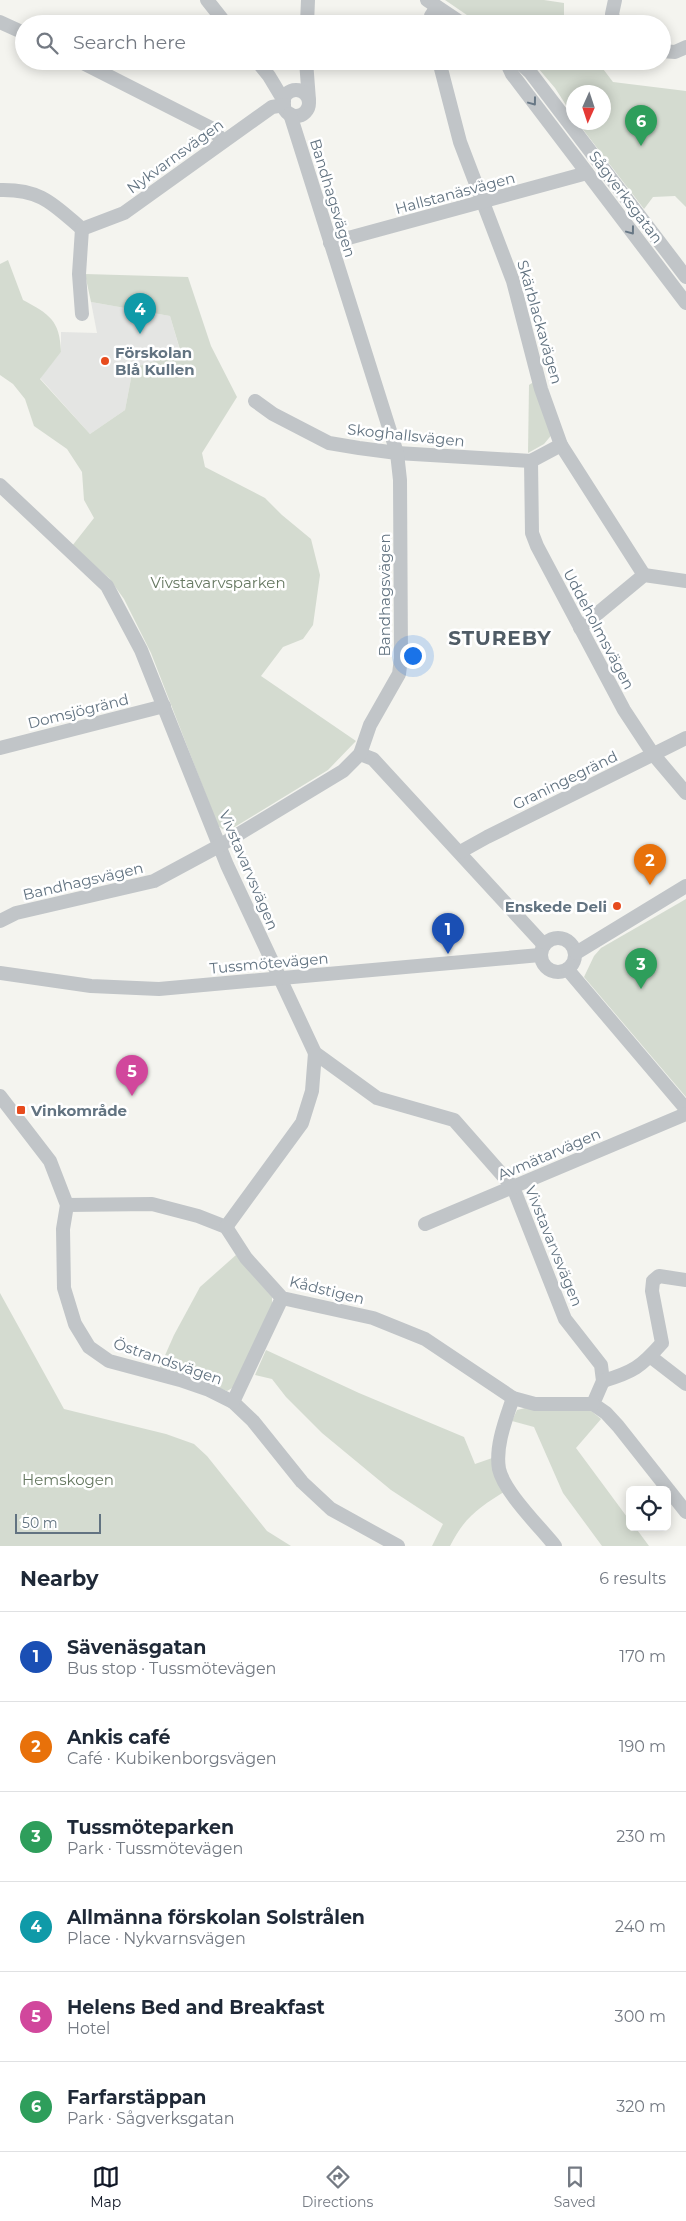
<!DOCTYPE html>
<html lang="en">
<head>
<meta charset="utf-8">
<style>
	:root { --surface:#fff; --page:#f2f2f3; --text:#1f2937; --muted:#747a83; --line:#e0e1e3; --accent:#111827 }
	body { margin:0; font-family:Montserrat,sans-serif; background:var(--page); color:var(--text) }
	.controls { position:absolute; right:15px; bottom:15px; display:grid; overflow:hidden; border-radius:8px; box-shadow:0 2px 12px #0003 }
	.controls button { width:45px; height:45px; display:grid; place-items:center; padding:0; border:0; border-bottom:1px solid var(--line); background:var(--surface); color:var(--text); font:25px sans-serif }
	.compass { position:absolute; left:566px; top:85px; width:45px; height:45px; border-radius:50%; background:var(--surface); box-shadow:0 2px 12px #0003; rotate:183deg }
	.scale { position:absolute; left:15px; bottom:12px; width:86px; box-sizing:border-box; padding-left:5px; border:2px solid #627381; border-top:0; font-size:14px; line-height:18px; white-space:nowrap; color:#627381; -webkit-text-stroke:4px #fff; paint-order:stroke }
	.you { position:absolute; left:412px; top:655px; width:18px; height:18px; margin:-12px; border:4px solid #fff; border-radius:50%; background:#1a73e8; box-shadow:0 0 0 8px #1a73e833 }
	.badge { display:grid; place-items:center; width:32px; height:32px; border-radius:50%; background:var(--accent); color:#fff; font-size:16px; font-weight:700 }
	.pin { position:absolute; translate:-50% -41px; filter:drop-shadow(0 1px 2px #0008) }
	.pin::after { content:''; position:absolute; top:26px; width:18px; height:15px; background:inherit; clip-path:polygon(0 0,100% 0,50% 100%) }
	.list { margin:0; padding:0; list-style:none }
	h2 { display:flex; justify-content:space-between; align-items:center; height:65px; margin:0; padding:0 20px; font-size:21px }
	h2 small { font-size:16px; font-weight:400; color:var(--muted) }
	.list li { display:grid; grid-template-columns:32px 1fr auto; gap:15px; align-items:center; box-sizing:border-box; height:90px; padding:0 20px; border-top:1px solid var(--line) }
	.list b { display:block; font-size:19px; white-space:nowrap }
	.list p { margin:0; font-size:16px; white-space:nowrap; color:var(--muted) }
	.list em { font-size:16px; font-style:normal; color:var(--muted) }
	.icon { flex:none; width:28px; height:28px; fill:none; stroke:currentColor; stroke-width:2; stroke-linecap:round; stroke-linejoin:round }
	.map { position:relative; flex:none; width:686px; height:1546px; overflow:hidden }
	.search { position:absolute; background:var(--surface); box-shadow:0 2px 12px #0003; left:15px; right:15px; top:15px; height:55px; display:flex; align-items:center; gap:12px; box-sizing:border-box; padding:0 18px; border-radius:28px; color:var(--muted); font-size:19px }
	.sheet { height:605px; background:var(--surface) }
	nav { display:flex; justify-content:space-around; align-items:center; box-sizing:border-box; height:70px; border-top:1px solid var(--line); background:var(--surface); font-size:14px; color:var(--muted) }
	nav a { display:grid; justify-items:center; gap:2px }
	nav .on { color:var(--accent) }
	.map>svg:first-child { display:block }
	.built { fill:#e4e5e3 }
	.green { fill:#d4dbd0 }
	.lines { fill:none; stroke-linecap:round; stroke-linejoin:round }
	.minor { stroke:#c1c5c8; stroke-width:14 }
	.oneway { stroke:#677785 }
	.poi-dot { fill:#e74b1d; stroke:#fff; stroke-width:2 }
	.labels { text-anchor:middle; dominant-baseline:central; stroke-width:5; stroke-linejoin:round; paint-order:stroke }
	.street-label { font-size:15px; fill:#627381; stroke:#fff }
	.poi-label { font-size:15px; font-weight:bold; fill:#627381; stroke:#fff; text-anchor:start }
	.park-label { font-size:15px; fill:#667861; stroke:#fff }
	.district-label { font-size:20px; font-weight:bold; letter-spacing:1px; fill:#505c66; stroke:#fff }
</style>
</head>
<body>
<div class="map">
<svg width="686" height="1546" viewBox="0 0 686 1546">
	<rect width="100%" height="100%" fill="#f4f4ef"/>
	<polygon class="built" points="91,302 170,316 181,354 133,368 125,410 90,434 40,378 61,352 61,332 97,333"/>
	<g class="green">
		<polygon points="445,0 544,0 564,3 564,19 568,24 480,24"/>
		<polygon points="532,61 597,61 613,82 686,91 686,207 675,196 653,197 644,209 578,123 604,122 604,92 574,92 573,116 555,88"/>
		<path d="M8,260L23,300C49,314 60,320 61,352L40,379L90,434L125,410L133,368L181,353L170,316L91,302L85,274L188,277L211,346L237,397L202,453L205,467L265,498L282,515L311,539L320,575L313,625L303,639L283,647L261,676L356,741L328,770L233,828L224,830L218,826L151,653L124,599L109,578L72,546L94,518L84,500L82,472L67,449L34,426L25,399L13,384L0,375V264Z"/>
		<polygon points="538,379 554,432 544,444 528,453 529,385"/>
		<polygon points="686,899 686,1097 584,977 594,956 601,948"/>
		<polygon points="236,1255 272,1297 272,1304 234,1387 227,1391 159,1369 174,1335 200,1287"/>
		<polygon points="0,1293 64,1409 166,1434 194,1444 207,1456 267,1531 291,1546 0,1546"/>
		<path d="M266,1350L359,1393L464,1437L475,1464L498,1456L507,1490C480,1507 465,1516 450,1546H432L443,1524L391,1490L322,1433L286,1397L272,1379L255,1375Z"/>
		<polygon points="525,1408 590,1410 601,1419 576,1448 630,1521 630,1527 635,1527 649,1546 602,1546 563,1493 534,1427 512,1421 517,1410"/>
	</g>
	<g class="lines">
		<g class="minor">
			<polyline points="207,0 226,24"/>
			<polyline points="427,0 463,24"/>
			<polyline points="0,22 24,33"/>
			<polyline points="307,24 308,0"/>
			<polyline points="431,24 431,16 437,7"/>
			<polyline points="615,24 612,14 615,0"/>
			<polyline points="662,51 675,52 686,47"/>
			<polyline points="79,61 213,129 222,141"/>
			<polyline points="257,61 269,76 284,101"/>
			<polyline points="306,61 309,100"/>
			<polyline points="439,61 460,142 513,281 541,389 561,445 644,575"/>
			<polyline points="506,61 512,74 686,303"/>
			<polyline points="518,61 530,72 686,277"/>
			<circle cx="296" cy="103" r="13"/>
			<path d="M0,190C41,189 53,204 82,229L124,213L272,107L284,105"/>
			<polyline points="82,229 79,274 82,314"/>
			<polyline points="330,243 587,173"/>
			<polyline points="255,401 273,414 329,443 359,448 397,453 531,461 561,445"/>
			<polyline points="531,461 532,533 537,546 624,710 653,754 686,793"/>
			<polyline points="0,485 107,586 141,650 227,865 315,1053 377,1098 454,1120 513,1187 565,1319 601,1365 603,1381 593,1404 606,1413 618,1426 686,1512"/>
			<polyline points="580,628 644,575 686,581"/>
			<polyline points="0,748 164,706"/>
			<polyline points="360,754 373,759 544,945"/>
			<polyline points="460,852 487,837 686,738"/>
			<polyline points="0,921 16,913 154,881 219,846 343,771 360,754 370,725 399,674 401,658 400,480 397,453 290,114"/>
			<circle cx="558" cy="955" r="17"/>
			<polyline points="576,953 686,886"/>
			<polyline points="568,970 686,1109"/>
			<polyline points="0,973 91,986 159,989 540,955"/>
			<polyline points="0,1096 50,1161 67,1205 63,1229 64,1288 75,1324 89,1347 109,1361 180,1380 209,1390 233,1402 253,1421 302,1482 331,1509 398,1546"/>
			<polyline points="67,1205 152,1204 198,1216 226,1227 246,1258 282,1298 373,1318 425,1339 513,1398 535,1404 593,1404"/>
			<polyline points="425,1224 686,1114"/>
			<polyline points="226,1227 302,1123 312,1091 315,1053"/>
			<polyline points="651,1357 686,1384"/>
			<path d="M603,1381C633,1372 641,1367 662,1343L652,1291L653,1281L659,1276L686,1280"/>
			<path d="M513,1398C506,1419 495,1446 499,1469C504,1492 540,1527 555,1546"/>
			<polyline points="233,1402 282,1298"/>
		</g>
	</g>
	<defs><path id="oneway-chevron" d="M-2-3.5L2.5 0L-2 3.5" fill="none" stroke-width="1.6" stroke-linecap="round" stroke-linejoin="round" transform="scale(1.25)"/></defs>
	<g class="oneway">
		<use href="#oneway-chevron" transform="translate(533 102) rotate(53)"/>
		<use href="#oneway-chevron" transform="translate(631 231) rotate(53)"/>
	</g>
	<g class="poi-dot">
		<circle cx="105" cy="361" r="5"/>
		<circle cx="617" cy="906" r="5"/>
		<rect x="16" y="1105" width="10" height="10" rx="2.5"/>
	</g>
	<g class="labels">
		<g class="street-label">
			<text transform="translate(175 156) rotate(-36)">Nykvarnsvägen</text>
			<text transform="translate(455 193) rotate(-15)">Hallstanäsvägen</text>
			<text transform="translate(626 197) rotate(53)">Sågverksgatan</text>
			<text transform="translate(333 198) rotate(73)">Bandhagsvägen</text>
			<text transform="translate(540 322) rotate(74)">Skärblackavägen</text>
			<text transform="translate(406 435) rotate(6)">Skoghallsvägen</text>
			<text transform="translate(384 595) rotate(-90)">Bandhagsvägen</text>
			<text transform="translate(599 629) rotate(62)">Uddeholmsvägen</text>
			<text transform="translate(78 711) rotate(-14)">Domsjögränd</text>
			<text transform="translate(565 780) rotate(-26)">Graningegränd</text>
			<text transform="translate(249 870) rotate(67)">Vivstavarvsvägen</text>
			<text transform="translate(83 881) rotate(-13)">Bandhagsvägen</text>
			<text transform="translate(269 963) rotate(-5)">Tussmötevägen</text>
			<text transform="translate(549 1154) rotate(-23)">Avmätarvägen</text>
			<text transform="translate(554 1246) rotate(68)">Vivstavarvsvägen</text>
			<text transform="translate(327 1290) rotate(14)">Kådstigen</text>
			<text transform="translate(168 1361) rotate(19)">Östrandsvägen</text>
		</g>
		<g class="poi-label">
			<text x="115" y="352">Förskolan<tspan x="115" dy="17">Blå Kullen</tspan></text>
			<text x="607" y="906" text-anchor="end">Enskede Deli</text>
			<text x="31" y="1110">Vinkområde</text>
		</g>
		<g class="park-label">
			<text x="218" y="582">Vivstavarvsparken</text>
			<text x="68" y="1479">Hemskogen</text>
		</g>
		<g class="district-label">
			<text x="500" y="638">STUREBY</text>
		</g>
	</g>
</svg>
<div class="controls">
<button><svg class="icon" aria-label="locate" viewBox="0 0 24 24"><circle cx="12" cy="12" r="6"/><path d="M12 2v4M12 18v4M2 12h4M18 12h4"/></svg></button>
</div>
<svg class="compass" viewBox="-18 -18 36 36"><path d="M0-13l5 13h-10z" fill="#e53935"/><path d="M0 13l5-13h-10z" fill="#747a83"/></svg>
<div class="scale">50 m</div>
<div class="you"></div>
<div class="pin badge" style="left:448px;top:954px;background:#1a4fb4">1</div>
<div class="pin badge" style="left:650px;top:885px;background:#e8710a">2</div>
<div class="pin badge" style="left:641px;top:989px;background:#2e9e5b">3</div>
<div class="pin badge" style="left:140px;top:334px;background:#0f9aa8">4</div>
<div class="pin badge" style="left:132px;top:1096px;background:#d1479c">5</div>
<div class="pin badge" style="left:641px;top:146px;background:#2e9e5b">6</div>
<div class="search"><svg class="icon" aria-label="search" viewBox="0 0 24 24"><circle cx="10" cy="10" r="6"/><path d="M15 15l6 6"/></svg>Search here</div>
</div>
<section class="sheet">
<h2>Nearby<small>6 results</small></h2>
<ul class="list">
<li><span class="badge" style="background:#1a4fb4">1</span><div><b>Sävenäsgatan</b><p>Bus stop · Tussmötevägen</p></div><em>170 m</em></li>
<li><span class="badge" style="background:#e8710a">2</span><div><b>Ankis café</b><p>Café · Kubikenborgsvägen</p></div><em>190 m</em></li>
<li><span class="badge" style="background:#2e9e5b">3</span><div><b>Tussmöteparken</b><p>Park · Tussmötevägen</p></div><em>230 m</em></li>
<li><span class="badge" style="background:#0f9aa8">4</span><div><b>Allmänna förskolan Solstrålen</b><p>Place · Nykvarnsvägen</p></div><em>240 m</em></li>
<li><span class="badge" style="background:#d1479c">5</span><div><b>Helens Bed and Breakfast</b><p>Hotel</p></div><em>300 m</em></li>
<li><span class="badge" style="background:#2e9e5b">6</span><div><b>Farfarstäppan</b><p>Park · Sågverksgatan</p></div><em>320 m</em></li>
</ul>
</section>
<nav>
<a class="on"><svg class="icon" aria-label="map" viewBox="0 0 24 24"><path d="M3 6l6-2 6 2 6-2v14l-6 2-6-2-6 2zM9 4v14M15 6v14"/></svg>Map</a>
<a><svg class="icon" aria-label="directions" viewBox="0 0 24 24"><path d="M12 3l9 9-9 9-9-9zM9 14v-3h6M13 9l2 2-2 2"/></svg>Directions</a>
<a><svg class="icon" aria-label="saved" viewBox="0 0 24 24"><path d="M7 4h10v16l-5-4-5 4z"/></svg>Saved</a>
</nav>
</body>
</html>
